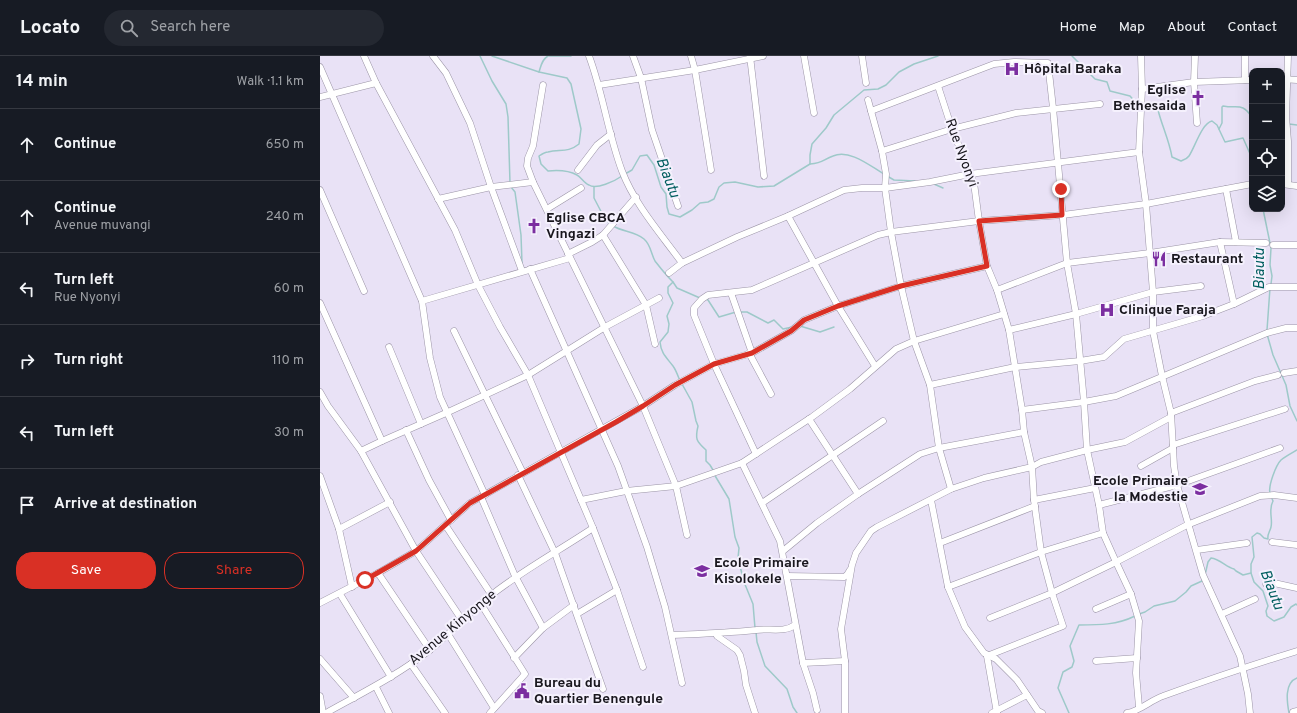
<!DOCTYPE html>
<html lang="en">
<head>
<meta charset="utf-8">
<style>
	:root { --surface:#171b24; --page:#242831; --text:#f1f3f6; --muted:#9ea1a6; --line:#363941; --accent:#d93025 }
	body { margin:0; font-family:Overpass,sans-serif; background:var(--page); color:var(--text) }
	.controls { position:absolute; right:12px; top:12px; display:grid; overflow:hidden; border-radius:8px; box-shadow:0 4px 16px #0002 }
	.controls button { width:36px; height:36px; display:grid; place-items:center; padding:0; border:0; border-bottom:1px solid var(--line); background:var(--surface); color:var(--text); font:20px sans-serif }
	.stop { position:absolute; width:12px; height:12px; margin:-9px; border:3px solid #d93025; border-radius:50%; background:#fff }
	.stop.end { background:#d93025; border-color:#fff; box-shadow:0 1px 4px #0008 }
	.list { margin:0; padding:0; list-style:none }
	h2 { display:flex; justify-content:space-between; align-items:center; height:52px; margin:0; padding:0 16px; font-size:17px }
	h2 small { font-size:13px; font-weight:400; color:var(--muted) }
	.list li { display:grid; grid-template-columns:26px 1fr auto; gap:12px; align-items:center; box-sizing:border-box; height:72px; padding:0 16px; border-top:1px solid var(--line) }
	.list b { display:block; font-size:15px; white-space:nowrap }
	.list p { margin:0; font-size:13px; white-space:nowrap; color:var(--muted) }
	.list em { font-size:13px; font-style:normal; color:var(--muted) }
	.actions { display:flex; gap:8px; padding:12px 16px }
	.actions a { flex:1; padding:9px 0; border:1px solid var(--accent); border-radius:16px; text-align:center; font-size:14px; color:var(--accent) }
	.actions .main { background:var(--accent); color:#fff }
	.icon { flex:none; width:22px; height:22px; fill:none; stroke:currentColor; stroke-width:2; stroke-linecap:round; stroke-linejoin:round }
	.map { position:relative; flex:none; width:977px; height:657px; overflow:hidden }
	header { display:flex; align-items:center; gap:24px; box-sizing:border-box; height:56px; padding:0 20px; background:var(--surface); border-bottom:1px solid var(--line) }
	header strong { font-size:19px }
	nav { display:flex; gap:22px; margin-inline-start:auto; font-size:14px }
	.search { width:280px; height:36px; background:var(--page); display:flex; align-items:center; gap:10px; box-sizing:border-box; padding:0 14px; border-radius:22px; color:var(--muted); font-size:15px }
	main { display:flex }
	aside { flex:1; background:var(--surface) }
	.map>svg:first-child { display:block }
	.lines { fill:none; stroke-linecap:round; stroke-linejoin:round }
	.stream { stroke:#9ec9c9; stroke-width:1.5 }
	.minor-casing { stroke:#9b94a6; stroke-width:7 }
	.minor { stroke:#fff; stroke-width:6 }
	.route { stroke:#d93025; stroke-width:5 }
	.labels { text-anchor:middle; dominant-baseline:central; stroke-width:4; stroke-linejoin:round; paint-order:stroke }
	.poi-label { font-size:14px; font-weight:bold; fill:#19171e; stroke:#f5f1fd; text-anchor:start }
	.street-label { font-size:14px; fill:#19171e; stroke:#f5f1fd }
	.water-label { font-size:15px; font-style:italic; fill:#005e5f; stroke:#f5f1fd }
</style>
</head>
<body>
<header>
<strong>Locato</strong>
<div class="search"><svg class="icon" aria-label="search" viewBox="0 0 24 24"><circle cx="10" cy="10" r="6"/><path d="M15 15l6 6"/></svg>Search here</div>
<nav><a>Home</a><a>Map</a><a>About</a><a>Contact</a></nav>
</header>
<main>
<aside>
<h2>14 min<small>Walk · 1.1 km</small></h2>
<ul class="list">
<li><svg class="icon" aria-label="ahead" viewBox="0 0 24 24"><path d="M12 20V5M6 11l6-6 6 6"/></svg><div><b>Continue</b></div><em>650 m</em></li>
<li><svg class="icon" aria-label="ahead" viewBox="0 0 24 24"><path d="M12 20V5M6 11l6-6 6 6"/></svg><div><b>Continue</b><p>Avenue muvangi</p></div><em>240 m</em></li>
<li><svg class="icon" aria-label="left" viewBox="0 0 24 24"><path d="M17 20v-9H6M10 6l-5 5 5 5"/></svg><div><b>Turn left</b><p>Rue Nyonyi</p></div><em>60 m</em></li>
<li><svg class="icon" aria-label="right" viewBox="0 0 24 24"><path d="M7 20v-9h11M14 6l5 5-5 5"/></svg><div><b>Turn right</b></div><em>110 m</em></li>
<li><svg class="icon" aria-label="left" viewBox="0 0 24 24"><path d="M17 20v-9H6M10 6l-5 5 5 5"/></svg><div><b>Turn left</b></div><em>30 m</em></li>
<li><svg class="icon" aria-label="arrive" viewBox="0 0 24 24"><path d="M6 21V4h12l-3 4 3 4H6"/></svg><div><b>Arrive at destination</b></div></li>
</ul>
<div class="actions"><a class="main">Save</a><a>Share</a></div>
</aside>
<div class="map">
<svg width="977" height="657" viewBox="0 0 977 657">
	<rect width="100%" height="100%" fill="#e9e2f6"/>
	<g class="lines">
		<g class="stream">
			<polyline points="160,0 172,25 186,48 188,61 190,127"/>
			<path d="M172,0L219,16L247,22L251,28L261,73L259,88C248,97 240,93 228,96C225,96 222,98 219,100L221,108L228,115C238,114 248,114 257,119C261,121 264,127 269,129C276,134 295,125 302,120"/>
			<polyline points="229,0 251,0"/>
			<polyline points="752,0 775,23 787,26 790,35 810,40 817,48 819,48"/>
			<path d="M219,16C221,10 222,3 228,0"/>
			<path d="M823,48L831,49L838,54C842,70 849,84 852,101L861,105C863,104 867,103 869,100C875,91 882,67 892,65L897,69L905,86L923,82L931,100L932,107"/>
			<polyline points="969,68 977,69"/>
			<path d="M899,73L902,67V51L903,50C919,53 921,46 932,61"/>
			<path d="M490,108C504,107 502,104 513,100C530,93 550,110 564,118"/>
			<polyline points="305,118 312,114 320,100 327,99 334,109 341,131 346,138 347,151 349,158 360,161 372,154 380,147 388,146 394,143 399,131 404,127 415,126 438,131 454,130 490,108 490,99 492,88 506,72 514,59 544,34 558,33 566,29 579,16 594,8 618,0"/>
			<polyline points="567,120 574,124 595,125"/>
			<polyline points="614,128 623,132"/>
			<polyline points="191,131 195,136 201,179 202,207"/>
			<polyline points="274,131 274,142 286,165 290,168"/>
			<polyline points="943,153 951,192 950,209 952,220 951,228"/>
			<path d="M293,170C303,176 315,175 324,183C331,189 331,198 335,205C342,214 345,218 353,226L348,231V237L353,247L347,260L349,268L348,276L340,286C341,297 346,301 353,310C356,314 358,320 360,325"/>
			<polyline points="353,226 357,232 380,242"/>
			<polyline points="386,243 388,244 399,261 416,256"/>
			<polyline points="420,256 427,256 448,267 454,264 463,273 472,271"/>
			<polyline points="480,270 500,276 514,271"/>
			<polyline points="947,274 950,232"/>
			<polyline points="947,278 953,299 966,329 970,350 977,365"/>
			<path d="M362,328L372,346L376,365L378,370C375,383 376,385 386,394V405L390,409L393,414"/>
			<polyline points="394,418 409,443 415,481 419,492 418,502 424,526 433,548 435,572"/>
			<path d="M950,437C948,430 956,409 961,404C966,400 972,397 977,394"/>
			<path d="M951,440L953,445C948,454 953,463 951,471C950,476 947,478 948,483L944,482L940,478L937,477L932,481L934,501L931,508V517L934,526L943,535L948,550L946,555L947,560L954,565L964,561L971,551L976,548L977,549"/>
			<path d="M885,519L888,506L891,502C900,503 906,511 914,513L916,515L923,519L931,517"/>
			<polyline points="819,558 825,556 834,550 855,545 866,536 871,530 882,525 883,522"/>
			<polyline points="436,576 437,586 445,610 467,633 473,651 477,657"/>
			<path d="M749,657L738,632L743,616L752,611L754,605L750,590L759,569C779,569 797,569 815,560"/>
			<path d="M969,657C967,646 964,627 977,622"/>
		</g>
		<g class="minor-casing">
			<g id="minor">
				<polyline points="44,0 56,27 135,174 158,229 180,271 208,319 273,472 297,534 323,611"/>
				<polyline points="113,0 126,17 150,67 171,131 202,215"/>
				<path d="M269,0C283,37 288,78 302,115C315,149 341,178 362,207"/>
				<polyline points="313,0 321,22 332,74 358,150"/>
				<polyline points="371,0 375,14 391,114"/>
				<polyline points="430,0 444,120"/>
				<polyline points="484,0 494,57"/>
				<polyline points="542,0 546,27"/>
				<polyline points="821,0 822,33 819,96 826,148 833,236 833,275 842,320 851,357 854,410 857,429 883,519 920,600 928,638 930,657"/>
				<polyline points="875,0 874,26 877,67"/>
				<polyline points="968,0 966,61 968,85 968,128"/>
				<polyline points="0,11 102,245 110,302 120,341 165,439"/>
				<polyline points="962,23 977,24"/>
				<polyline points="925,24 925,0"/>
				<polyline points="223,29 213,90 208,102 207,110 213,126 323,350 356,430 367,479"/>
				<polyline points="279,29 375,14 443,0"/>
				<polyline points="618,30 632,73 654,127 659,165 667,210 677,234 689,274 702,354 704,376 712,411 714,444 721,496 732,537 743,570 667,600"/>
				<polyline points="822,33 874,26 932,24"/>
				<polyline points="0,41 56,27"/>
				<polyline points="548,44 562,95 566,118 565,132 571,176 581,230 594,285 610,329 619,392 631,433"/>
				<polyline points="551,55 674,8 694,6 728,7 733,52 747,207 756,258 764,346 767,394 779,449 783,477 796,506 811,538 819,565 816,617 819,651"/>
				<polyline points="562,95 632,73 696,57 780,48"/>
				<polyline points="258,114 277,89 291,78"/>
				<polyline points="962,128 977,130"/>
				<polyline points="906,133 916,186"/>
				<polyline points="0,134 44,235"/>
				<polyline points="118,143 171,131 213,126"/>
				<polyline points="227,153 261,132"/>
				<polyline points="468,160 518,250 555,310"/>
				<polyline points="283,179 326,249 335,288"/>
				<polyline points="900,186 914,248"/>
				<polyline points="953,189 977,189"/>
				<polyline points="248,198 272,186 283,179 316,141"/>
				<polyline points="210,213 298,410 327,491 345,551 362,627"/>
				<polyline points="349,217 362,207 417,181 468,160 524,134 542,132 565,132 610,126 650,118 819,96"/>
				<polyline points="677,234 747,207 830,197 900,186 946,187"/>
				<polyline points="411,237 432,297"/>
				<polyline points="102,245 250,202"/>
				<polyline points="0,247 62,385"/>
				<polyline points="689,274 756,258 833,236 881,230"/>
				<polyline points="134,275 203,417"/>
				<polyline points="69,291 101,368"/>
				<polyline points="429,297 451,338"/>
				<polyline points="964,317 977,315"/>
				<polyline points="610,329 695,311 760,305 784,301 804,283 883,260 914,248 949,231 977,231"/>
				<polyline points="0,336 8,350 41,395 96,495 142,564"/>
				<polyline points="702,354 764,346 796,340 947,277 966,272 977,272"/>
				<polyline points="851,357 935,325 958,319"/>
				<polyline points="489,363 538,438"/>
				<polyline points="86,374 109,424 131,464"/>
				<polyline points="853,389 965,353"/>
				<polyline points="41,395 62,385 126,357 208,319 285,271 339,242"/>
				<polyline points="436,398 394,308 374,259 374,252 382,243 388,239 432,234 558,179 571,176 659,165 743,159 826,148 932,128"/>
				<polyline points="422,407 460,485 483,607 493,637 497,654"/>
				<polyline points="821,410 853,392"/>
				<polyline points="198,419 235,497 283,633"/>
				<polyline points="0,420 19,473 32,531"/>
				<polyline points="161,441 195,520 223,572"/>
				<polyline points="261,444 306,435 356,430 422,407 492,361 530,333 576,293 594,285 684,258"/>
				<polyline points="611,444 628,531 645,571 664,597 676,603 697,624 718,655 722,657"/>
				<polyline points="714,444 775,432"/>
				<polyline points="442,447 563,365"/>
				<polyline points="779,449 857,429 960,392"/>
				<polyline points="126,470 171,538"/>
				<polyline points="19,473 70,446"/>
				<polyline points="952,486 977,489"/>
				<polyline points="620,487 715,450"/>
				<polyline points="877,494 927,487"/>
				<polyline points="463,495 497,467 538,438 600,398 619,392 704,376"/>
				<polyline points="58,517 110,594"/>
				<polyline points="467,520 524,521 527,519 530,514"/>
				<polyline points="946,528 954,527 977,532"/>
				<polyline points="628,531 721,496 783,477"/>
				<polyline points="20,538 71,621"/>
				<polyline points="0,547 58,517 96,495 150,447 323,350 355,329 394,308 432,297 471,275 484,264 518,250 581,230 667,210"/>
				<polyline points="161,548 205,618 170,657"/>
				<polyline points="776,553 811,538"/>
				<polyline points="257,558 297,534"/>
				<polyline points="902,558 935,543"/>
				<polyline points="670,562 732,537 796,506 867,469 940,440 954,439 977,442"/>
				<polyline points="128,578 174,652"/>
				<polyline points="396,578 397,580 417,594 420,599 424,615 426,629 435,657"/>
				<path d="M352,579C380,578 408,577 436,574C449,572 464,577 475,569"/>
				<polyline points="667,600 677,657"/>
				<polyline points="194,602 223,572 254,549"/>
				<polyline points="0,603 34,642"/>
				<polyline points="776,605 817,602"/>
				<polyline points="483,607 525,605"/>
				<polyline points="91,608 125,657"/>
				<polyline points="56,631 69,657"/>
				<polyline points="0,640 3,657"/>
				<polyline points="973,656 977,655"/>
				<path d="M6,657C42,637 78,619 110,594C132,576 151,554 174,537C205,513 240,494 273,472"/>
				<polyline points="525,657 525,605 521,573 532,509 536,497 551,475 557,471 631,433 664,422 712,411 721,406 767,394 805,386 851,361"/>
				<polyline points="672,657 707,639"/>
				<path d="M807,657C820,655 831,644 843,640C887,624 932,609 977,595"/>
			</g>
		</g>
		<use href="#minor" class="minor"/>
	</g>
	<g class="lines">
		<polyline class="route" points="45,524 96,495 150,447 296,366 323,350 355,329 394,308 432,297 471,275 484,264 518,250 581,230 667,210 659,165 742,159 741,133"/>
	</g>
	<defs>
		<g id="hospital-bare" transform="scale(1.2)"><path d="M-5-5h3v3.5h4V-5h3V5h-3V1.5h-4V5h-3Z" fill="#7b2ea0" stroke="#f5f1fd" stroke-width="2.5" paint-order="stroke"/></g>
		<g id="church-bare" transform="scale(1.2)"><path d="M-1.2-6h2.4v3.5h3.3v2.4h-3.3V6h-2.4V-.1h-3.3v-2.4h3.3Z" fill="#7b2ea0" stroke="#f5f1fd" stroke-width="2.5" paint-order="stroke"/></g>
		<g id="restaurant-bare" transform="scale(1.2)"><path d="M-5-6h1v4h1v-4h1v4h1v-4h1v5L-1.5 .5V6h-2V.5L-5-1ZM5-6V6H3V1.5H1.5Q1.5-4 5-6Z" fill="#7b2ea0" stroke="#f5f1fd" stroke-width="2.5" paint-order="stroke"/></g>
		<g id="school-bare" transform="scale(1.2)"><path d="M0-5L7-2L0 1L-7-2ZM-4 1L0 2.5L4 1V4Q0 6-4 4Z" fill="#7b2ea0" stroke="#f5f1fd" stroke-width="2.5" paint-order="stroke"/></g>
		<g id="civic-bare" transform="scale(1.2)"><path d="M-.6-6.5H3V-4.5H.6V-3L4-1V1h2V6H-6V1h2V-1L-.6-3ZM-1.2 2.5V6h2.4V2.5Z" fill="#7b2ea0" stroke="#f5f1fd" stroke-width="2.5" paint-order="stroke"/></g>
	</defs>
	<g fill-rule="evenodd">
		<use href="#hospital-bare" x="692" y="13"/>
		<use href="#church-bare" x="878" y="42"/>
		<use href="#church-bare" x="214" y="170"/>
		<use href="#restaurant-bare" x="839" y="203"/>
		<use href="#hospital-bare" x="787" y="254"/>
		<use href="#school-bare" x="880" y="433"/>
		<use href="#school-bare" x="382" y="515"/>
		<use href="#civic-bare" x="202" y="635"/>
	</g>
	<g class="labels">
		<g class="poi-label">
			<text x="704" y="13">Hôpital Baraka</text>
			<text x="866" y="34" text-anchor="end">Eglise<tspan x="866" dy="16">Bethesaida</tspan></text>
			<text x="226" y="162">Eglise CBCA<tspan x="226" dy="16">Vingazi</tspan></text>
			<text x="851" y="203">Restaurant</text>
			<text x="799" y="254">Clinique Faraja</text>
			<text x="868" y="425" text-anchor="end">Ecole Primaire<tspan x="868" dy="16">la Modestie</tspan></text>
			<text x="394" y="507">Ecole Primaire<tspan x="394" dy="16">Kisolokele</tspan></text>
			<text x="214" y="627">Bureau du<tspan x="214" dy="16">Quartier Benengule</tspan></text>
		</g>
		<g class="street-label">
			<text transform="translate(641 97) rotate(70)">Rue Nyonyi</text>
			<text transform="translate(133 572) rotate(-40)">Avenue Kinyonge</text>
		</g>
		<g class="water-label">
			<text transform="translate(347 122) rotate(69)">Biautu</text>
			<text transform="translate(940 213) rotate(-90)">Biautu</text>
			<text transform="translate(951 534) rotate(69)">Biautu</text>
		</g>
	</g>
</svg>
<div class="controls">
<button>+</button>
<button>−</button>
<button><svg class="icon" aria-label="locate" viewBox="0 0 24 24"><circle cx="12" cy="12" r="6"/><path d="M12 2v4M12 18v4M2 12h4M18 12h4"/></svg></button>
<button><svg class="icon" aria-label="layers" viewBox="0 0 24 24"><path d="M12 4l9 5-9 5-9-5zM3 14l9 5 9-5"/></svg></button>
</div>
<div class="stop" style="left:45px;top:524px"></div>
<div class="stop end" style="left:741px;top:133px"></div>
</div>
</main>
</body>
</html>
